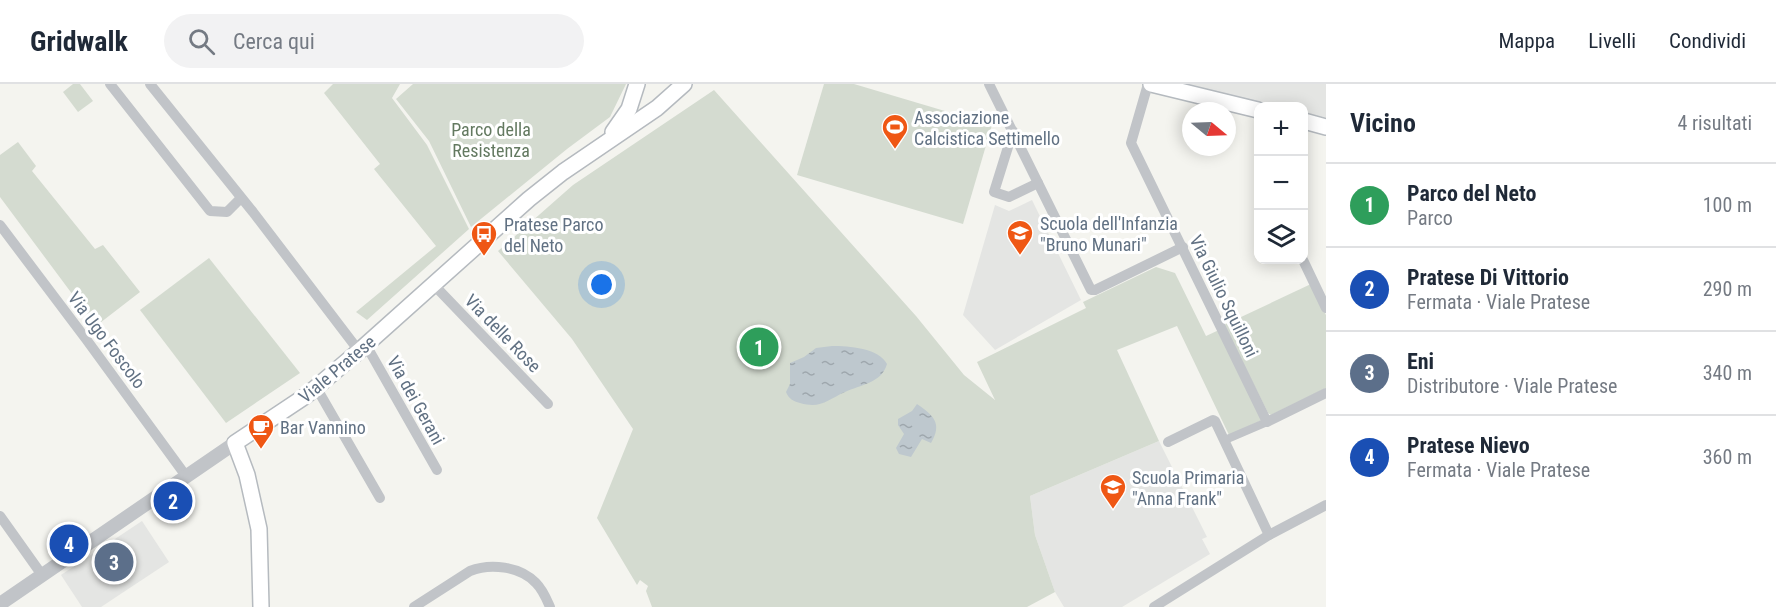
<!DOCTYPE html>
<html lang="it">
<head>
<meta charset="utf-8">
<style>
	:root { --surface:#fff; --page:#f2f2f3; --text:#1f2937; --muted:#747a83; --line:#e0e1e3; --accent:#ef5714 }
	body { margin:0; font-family:"Roboto Condensed",sans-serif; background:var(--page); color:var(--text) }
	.controls { position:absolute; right:18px; top:18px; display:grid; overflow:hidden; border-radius:12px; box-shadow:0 3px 15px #0003 }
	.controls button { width:54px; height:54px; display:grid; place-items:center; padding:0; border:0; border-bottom:2px solid var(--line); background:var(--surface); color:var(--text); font:30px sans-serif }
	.compass { position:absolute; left:1182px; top:18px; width:54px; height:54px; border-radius:50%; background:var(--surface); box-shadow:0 3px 15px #0003; rotate:109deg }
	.you { position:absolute; left:602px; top:201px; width:21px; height:21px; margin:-15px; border:4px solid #fff; border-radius:50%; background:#1a73e8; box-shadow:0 0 0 9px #1a73e833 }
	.badge { display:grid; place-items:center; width:39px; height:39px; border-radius:50%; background:var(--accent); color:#fff; font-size:20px; font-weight:700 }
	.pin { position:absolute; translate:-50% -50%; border:3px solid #fff; box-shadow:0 2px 6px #0006 }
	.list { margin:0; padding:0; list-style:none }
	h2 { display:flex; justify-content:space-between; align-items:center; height:78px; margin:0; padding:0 24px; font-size:26px }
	h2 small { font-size:20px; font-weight:400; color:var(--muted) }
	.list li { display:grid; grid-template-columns:39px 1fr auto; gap:18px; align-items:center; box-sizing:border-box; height:84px; padding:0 24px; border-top:2px solid var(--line) }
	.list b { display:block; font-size:22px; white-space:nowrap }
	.list p { margin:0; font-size:20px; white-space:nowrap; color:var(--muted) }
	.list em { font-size:20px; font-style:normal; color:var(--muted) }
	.icon { flex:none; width:33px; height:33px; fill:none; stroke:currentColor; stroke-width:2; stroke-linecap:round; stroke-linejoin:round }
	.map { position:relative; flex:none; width:1326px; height:523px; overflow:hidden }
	header { display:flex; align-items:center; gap:36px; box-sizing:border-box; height:84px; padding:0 30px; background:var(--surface); border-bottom:2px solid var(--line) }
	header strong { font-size:28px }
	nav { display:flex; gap:33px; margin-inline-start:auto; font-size:21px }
	.search { width:420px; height:54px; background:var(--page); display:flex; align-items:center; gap:15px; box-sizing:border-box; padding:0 21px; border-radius:33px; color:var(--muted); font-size:22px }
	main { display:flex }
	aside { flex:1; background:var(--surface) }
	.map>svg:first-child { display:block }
	.built { fill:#e4e5e3 }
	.green { fill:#d4dbd0 }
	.water { fill:url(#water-ripples) }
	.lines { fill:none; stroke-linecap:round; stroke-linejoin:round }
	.secondary-casing { stroke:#b5babf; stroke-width:18 }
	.pedestrian { stroke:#c1c4c8; stroke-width:8 }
	.minor { stroke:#c1c4c8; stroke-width:10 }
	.tertiary { stroke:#c1c4c8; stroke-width:14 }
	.secondary { stroke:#fff; stroke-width:15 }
	.labels { text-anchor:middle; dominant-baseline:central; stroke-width:6; stroke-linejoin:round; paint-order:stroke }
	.poi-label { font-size:18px; fill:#617183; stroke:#fff; text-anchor:start }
	.park-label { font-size:18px; fill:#637960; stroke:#fff }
	.street-label { font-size:18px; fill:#617183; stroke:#fff }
</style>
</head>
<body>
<header>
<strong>Gridwalk</strong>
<div class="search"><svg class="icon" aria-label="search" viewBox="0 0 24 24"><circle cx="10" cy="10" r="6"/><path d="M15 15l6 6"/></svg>Cerca qui</div>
<nav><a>Mappa</a><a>Livelli</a><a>Condividi</a></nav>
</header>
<main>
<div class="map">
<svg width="1326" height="523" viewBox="0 0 1326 523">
	<defs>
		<pattern id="water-ripples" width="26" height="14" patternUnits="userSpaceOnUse" patternTransform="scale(1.5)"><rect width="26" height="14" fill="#bec8ce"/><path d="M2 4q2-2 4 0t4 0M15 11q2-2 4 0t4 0" fill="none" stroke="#9ea7ad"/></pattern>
	</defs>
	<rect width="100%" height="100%" fill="#f4f4ef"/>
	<g class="built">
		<polygon points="1151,0 1326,0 1326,44 1304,38 1304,22 1258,22"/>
		<polygon points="1032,116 1081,216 995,266 963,231 995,121 1009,127"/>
		<polygon points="1159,357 1207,453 1202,455 1210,470 1122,523 1064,523 1055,508 1035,451 1030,412"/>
		<polygon points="142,437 169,478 101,523 82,523 61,491"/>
	</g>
	<g class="green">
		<polygon points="73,0 80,0 93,17 78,28 63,8"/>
		<polygon points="333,0 400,0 392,14 427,61 469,145 367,236 356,228 436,162 374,85 380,80 324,9"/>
		<polygon points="413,0 626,0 610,33 567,65 471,143 429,57 396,15"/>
		<polygon points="824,0 854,0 992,41 963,140 797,91"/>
		<polygon points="714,6 916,232 964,291 995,316 977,278 1086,224 1083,218 1156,183 1175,189 1206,252 1219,246 1262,336 1229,351 1177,242 1117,266 1159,357 1030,412 1035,451 1055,508 1027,523 652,523 646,507 648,502 640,496 637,501 597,434 633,345 572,255 498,167 573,101"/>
		<polygon points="18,58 36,82 32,87 95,165 103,161 140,208 96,242 0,113 0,71"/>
		<polygon points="209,174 300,289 226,339 140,226"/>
		<polygon points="1311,200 1326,231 1326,304 1271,331 1268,329 1224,241"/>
	</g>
	<g class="water">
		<path d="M832,262C849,262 879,264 887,280C882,299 860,301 845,308C827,316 821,325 800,319C793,317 789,315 786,308L790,300V279L804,273L816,264Z"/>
		<path d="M917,320C933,331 943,339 931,359L922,355L911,373L899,370L896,364L904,350L898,341V335L912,327Z"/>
	</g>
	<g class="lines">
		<g class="secondary-casing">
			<g id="secondary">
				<polyline points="1151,0 1258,26"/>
				<polyline points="1304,37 1326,43"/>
				<polyline points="613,48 629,25 637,0"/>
				<polyline points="261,523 259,445 247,391 235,359 307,311 359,267 529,115 563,88 657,24 684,0"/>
			</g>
		</g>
		<polyline class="pedestrian" points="1225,356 1267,338"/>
		<g class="minor">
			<polyline points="110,0 210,127 227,128 241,114"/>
			<polyline points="150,0 253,128 359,267"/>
			<polyline points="989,0 1091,206 1095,206 1183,163"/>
			<polyline points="1148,0 1131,59 1267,338 1326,309"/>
			<polyline points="1013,47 994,108 1009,113 1038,99"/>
			<polyline points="0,141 86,255 186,392"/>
			<polyline points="1303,176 1326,224"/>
			<polyline points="434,201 548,320"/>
			<polyline points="366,261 437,386"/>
			<polyline points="316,303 380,414"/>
			<polyline points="1168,358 1213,336 1215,337 1269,451"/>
			<polyline points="0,432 42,491"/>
			<path d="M414,523L470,487C490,479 520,482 536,499C543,506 546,514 550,523"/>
			<polyline points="1154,523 1269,451 1326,421"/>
		</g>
		<polyline class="tertiary" points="0,520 235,359"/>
		<use href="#secondary" class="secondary"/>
	</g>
	<defs>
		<g id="stadium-pin" transform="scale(1.35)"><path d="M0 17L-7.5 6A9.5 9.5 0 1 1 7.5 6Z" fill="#ef5714" stroke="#fff"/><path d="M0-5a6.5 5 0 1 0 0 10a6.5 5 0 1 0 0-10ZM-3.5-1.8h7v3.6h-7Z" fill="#fff"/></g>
		<g id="school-pin" transform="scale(1.35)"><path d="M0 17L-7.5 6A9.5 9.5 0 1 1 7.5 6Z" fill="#ef5714" stroke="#fff"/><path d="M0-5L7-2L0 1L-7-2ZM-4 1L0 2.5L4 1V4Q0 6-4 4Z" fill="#fff"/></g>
		<g id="bus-pin" transform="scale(1.35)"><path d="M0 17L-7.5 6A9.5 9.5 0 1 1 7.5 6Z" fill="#ef5714" stroke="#fff"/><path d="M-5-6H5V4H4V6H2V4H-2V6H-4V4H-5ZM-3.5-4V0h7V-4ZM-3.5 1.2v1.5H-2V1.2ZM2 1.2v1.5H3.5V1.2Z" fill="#fff"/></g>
		<g id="cafe-pin" transform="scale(1.35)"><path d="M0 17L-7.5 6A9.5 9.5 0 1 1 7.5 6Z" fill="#ef5714" stroke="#fff"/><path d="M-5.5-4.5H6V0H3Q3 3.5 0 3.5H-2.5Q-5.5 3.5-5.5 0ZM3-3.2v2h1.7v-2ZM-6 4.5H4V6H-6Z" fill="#fff"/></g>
	</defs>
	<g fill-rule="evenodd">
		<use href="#stadium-pin" x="895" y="43"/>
		<use href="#school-pin" x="1020" y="149"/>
		<use href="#bus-pin" x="484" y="150"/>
		<use href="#cafe-pin" x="261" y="343"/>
		<use href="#school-pin" x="1113" y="403"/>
	</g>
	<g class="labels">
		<g class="poi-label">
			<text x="914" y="33">Associazione<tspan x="914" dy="21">Calcistica Settimello</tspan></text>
			<text x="1040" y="139">Scuola dell'Infanzia<tspan x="1040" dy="21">"Bruno Munari"</tspan></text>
			<text x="504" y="140">Pratese Parco<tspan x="504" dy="21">del Neto</tspan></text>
			<text x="280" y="343">Bar Vannino</text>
			<text x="1132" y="393">Scuola Primaria<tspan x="1132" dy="21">"Anna Frank"</tspan></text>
		</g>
		<g class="park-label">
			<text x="491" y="45">Parco della<tspan x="491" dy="21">Resistenza</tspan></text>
		</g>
		<g class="street-label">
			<text transform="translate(1224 212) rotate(64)">Via Giulio Squilloni</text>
			<text transform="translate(503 249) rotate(46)">Via delle Rose</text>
			<text transform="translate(107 256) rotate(53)">Via Ugo Foscolo</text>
			<text transform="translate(337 285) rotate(-40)">Viale Pratese</text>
			<text transform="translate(416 316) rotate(61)">Via dei Gerani</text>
		</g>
	</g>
</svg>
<div class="controls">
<button>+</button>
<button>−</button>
<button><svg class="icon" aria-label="layers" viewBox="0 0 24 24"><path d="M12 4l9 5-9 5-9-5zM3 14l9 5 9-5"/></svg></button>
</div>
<svg class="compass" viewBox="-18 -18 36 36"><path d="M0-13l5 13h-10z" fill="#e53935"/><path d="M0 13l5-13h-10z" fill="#747a83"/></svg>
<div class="you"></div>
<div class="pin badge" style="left:759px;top:263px;background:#2e9e5b">1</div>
<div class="pin badge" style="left:173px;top:417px;background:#1a4fb4">2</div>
<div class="pin badge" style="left:114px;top:478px;background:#5c6f8a">3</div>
<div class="pin badge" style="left:69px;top:460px;background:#1a4fb4">4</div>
</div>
<aside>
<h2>Vicino<small>4 risultati</small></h2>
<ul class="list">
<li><span class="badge" style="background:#2e9e5b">1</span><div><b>Parco del Neto</b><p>Parco</p></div><em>100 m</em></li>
<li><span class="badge" style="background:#1a4fb4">2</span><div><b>Pratese Di Vittorio</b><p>Fermata · Viale Pratese</p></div><em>290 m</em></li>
<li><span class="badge" style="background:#5c6f8a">3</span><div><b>Eni</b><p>Distributore · Viale Pratese</p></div><em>340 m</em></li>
<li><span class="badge" style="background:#1a4fb4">4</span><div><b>Pratese Nievo</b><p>Fermata · Viale Pratese</p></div><em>360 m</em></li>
</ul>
</aside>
</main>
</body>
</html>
